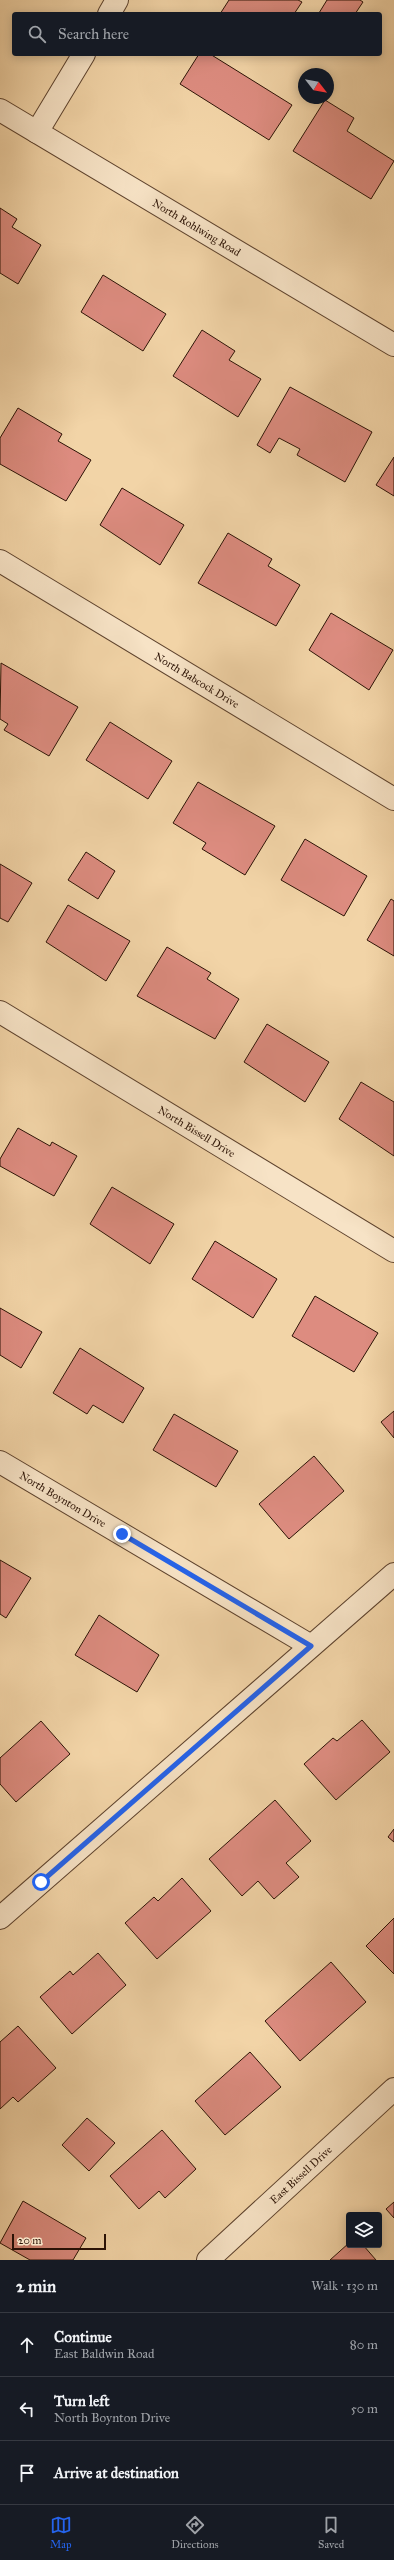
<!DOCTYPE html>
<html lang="en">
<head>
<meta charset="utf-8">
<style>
	:root { --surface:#171b24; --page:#20242c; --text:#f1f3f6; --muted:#9ea1a6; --line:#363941; --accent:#2563eb }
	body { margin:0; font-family:"IM FELL Great Primer",serif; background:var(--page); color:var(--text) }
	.controls { position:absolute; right:12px; bottom:12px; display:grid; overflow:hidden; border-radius:4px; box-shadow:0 2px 10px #0003 }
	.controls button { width:36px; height:36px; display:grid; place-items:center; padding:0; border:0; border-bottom:1px solid var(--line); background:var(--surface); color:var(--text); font:20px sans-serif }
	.compass { position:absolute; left:298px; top:68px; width:36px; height:36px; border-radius:50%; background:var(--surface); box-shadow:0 2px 10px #0003; rotate:121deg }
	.scale { position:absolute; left:12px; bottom:10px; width:94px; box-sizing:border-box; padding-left:4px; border:2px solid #2c1306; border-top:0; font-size:11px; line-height:14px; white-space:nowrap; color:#2c1306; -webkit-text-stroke:3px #f7e3c6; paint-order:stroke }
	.stop { position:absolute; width:12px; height:12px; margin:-9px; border:3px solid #2563eb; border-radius:50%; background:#fff }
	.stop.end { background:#2563eb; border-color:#fff; box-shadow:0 1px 4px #0008 }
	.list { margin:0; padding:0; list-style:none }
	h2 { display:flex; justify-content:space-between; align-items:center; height:52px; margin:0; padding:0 16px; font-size:17px }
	h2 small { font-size:13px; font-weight:400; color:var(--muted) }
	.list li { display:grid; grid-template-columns:26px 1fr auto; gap:12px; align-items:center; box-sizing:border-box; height:64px; padding:0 16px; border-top:1px solid var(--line) }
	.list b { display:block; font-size:15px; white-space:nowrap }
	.list p { margin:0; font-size:13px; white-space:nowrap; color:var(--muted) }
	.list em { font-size:13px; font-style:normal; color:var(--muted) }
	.icon { flex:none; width:22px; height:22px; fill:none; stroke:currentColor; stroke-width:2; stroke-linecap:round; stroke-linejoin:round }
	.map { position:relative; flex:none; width:394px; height:2260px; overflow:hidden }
	.search { position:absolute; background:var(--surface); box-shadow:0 2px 10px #0003; left:12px; right:12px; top:12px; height:44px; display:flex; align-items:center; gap:10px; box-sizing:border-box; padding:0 14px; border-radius:4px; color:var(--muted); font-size:15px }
	.sheet { height:244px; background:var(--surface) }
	nav { display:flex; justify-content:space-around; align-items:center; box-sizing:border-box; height:56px; border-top:1px solid var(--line); background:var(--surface); font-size:11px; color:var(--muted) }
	nav a { display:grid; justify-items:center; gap:2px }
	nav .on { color:var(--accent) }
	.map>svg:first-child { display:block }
	.building { fill:#dd8c80; stroke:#2c1306 }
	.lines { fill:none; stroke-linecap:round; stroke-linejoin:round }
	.minor-casing { stroke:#5e432e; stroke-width:24 }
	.minor { stroke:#f7e3c6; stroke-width:22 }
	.route { stroke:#2563eb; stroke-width:5 }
	.labels { text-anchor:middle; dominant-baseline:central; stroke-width:4; stroke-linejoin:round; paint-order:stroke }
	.street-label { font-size:11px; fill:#2c1306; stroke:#f7e3c6 }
</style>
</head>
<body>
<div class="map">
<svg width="394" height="2260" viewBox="0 0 394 2260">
	<rect width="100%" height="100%" fill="#f2d4a7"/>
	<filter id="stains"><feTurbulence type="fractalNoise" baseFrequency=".005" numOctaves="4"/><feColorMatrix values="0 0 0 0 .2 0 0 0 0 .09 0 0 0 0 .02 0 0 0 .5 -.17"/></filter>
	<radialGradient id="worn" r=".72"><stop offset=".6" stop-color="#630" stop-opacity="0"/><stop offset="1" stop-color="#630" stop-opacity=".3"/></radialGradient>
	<g class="building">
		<polygon points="229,0 298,0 302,2 294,14 220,14"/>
		<polygon points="327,0 360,0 363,2 355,14 321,14 319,13"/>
		<polygon points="199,54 210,54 292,105 269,140 180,84"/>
		<polygon points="325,100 354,118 347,131 394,161 371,199 293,151"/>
		<polygon points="0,208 17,219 12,227 41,245 18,284 0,273"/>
		<polygon points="103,275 166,314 143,351 81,312"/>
		<polygon points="202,330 235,351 229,360 261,379 238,417 173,376"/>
		<polygon points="290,387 372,432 345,482 297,455 300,449 279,438 270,453 257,445"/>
		<polygon points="18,408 62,434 58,441 91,460 66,501 0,464 0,438"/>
		<polygon points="394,457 394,496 376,485"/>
		<polygon points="122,488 184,525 160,565 100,525"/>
		<polygon points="228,533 272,559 268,566 300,585 276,626 198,583"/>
		<polygon points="331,613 393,650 369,690 309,650"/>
		<polygon points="1,663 78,707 49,756 4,730 8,724 0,719"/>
		<polygon points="110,722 172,761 148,799 86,760"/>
		<polygon points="198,782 275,826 245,875 202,849 206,843 173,823"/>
		<polygon points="305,839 367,876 344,916 281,880"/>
		<polygon points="86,852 115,871 98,899 68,880"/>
		<polygon points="0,864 32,883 8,922 0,918"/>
		<polygon points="391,899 394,901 394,956 367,940"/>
		<polygon points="68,905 130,941 106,981 46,942"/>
		<polygon points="167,947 211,973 207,979 239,999 215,1039 137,996"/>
		<polygon points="267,1024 329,1062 305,1102 244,1062"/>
		<polygon points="361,1082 394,1102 394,1156 339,1119"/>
		<polygon points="18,1128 50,1146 52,1142 77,1156 54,1196 0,1166 0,1159"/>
		<polygon points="112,1187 174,1224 150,1264 90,1224"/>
		<polygon points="215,1241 277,1279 253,1318 192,1279"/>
		<polygon points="315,1296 378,1333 354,1372 292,1336"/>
		<polygon points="0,1308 42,1332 21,1368 0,1355"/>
		<polygon points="80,1348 144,1388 123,1423 93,1405 87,1414 53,1393"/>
		<polygon points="394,1411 394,1438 381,1422"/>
		<polygon points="174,1414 238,1451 216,1487 153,1450"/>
		<polygon points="314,1456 344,1491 289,1539 259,1504"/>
		<polygon points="0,1560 31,1578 6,1618 0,1614"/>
		<polygon points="99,1615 159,1655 137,1692 75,1655"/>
		<polygon points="362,1720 390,1752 336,1800 304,1764 333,1738 337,1741"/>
		<polygon points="41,1721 70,1754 16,1802 0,1784 0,1758"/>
		<polygon points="275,1800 311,1841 286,1863 299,1877 274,1899 258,1881 242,1896 209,1859"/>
		<polygon points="394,1829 394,1842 388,1837"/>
		<polygon points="182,1878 211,1911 157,1959 125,1923 154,1897 158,1901"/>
		<polygon points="394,1918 394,1974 366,1946"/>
		<polygon points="98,1953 126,1985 72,2034 40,1997 70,1971 73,1975"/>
		<polygon points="331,1962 366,2002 300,2061 265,2021"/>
		<polygon points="18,2026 56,2068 18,2102 13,2097 0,2109 0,2042"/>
		<polygon points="250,2052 281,2087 225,2135 195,2101"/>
		<polygon points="87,2118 115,2143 89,2171 62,2145"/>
		<polygon points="162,2130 196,2169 165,2198 159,2191 139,2209 110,2176"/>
		<polygon points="23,2201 86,2238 73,2260 30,2260 0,2243"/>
		<polygon points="394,2202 394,2218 386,2209"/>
		<polygon points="349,2243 363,2245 376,2260 330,2260"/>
	</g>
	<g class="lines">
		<g class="minor-casing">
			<g id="minor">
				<polyline points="109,14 117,0"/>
				<path id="s1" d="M0,110L394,345"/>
				<polyline points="37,132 84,54"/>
				<path id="s2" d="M0,561L394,799"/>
				<path id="s3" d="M0,1012L394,1251"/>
				<path id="s4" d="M0,1462L311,1646"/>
				<polyline points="0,1918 394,1574"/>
				<path id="s5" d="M208,2260L394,2089"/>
			</g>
		</g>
		<use href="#minor" class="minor"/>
	</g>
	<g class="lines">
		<polyline class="route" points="41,1882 311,1646 122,1534"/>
	</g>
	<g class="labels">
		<g class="street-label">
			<text stroke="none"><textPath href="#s1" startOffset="229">North Rohlwing Road</textPath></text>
			<text stroke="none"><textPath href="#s2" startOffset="230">North Babcock Drive</textPath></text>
			<text stroke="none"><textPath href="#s3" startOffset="230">North Bissell Drive</textPath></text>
			<text stroke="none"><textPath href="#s4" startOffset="73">North Boynton Drive</textPath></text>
			<text stroke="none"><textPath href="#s5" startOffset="126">East Bissell Drive</textPath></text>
		</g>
	</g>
	<rect width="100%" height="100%" filter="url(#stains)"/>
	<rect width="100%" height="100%" fill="url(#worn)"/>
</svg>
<div class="controls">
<button><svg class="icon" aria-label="layers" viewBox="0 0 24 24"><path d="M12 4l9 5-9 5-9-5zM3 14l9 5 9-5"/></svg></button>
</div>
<svg class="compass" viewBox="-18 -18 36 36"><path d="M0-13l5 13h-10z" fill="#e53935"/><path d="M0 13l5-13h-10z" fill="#9ea1a6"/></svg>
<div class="scale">20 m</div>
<div class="stop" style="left:41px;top:1882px"></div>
<div class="stop end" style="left:122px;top:1534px"></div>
<div class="search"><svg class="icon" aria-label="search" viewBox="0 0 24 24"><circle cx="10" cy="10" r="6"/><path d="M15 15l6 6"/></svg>Search here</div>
</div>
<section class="sheet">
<h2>2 min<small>Walk · 130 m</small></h2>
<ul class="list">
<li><svg class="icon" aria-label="ahead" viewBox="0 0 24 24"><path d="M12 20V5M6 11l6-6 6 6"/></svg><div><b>Continue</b><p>East Baldwin Road</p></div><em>80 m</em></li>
<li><svg class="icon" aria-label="left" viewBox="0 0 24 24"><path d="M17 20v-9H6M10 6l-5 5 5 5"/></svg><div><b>Turn left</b><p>North Boynton Drive</p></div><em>50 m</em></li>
<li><svg class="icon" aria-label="arrive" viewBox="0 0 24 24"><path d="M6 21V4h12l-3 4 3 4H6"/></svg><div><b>Arrive at destination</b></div></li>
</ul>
</section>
<nav>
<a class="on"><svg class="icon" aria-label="map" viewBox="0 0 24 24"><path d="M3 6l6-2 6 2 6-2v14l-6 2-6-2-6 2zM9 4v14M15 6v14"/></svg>Map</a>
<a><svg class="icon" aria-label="directions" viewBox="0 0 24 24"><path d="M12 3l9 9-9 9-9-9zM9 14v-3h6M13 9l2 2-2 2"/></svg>Directions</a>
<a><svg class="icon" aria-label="saved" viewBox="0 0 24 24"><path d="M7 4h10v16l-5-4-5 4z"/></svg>Saved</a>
</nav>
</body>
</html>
